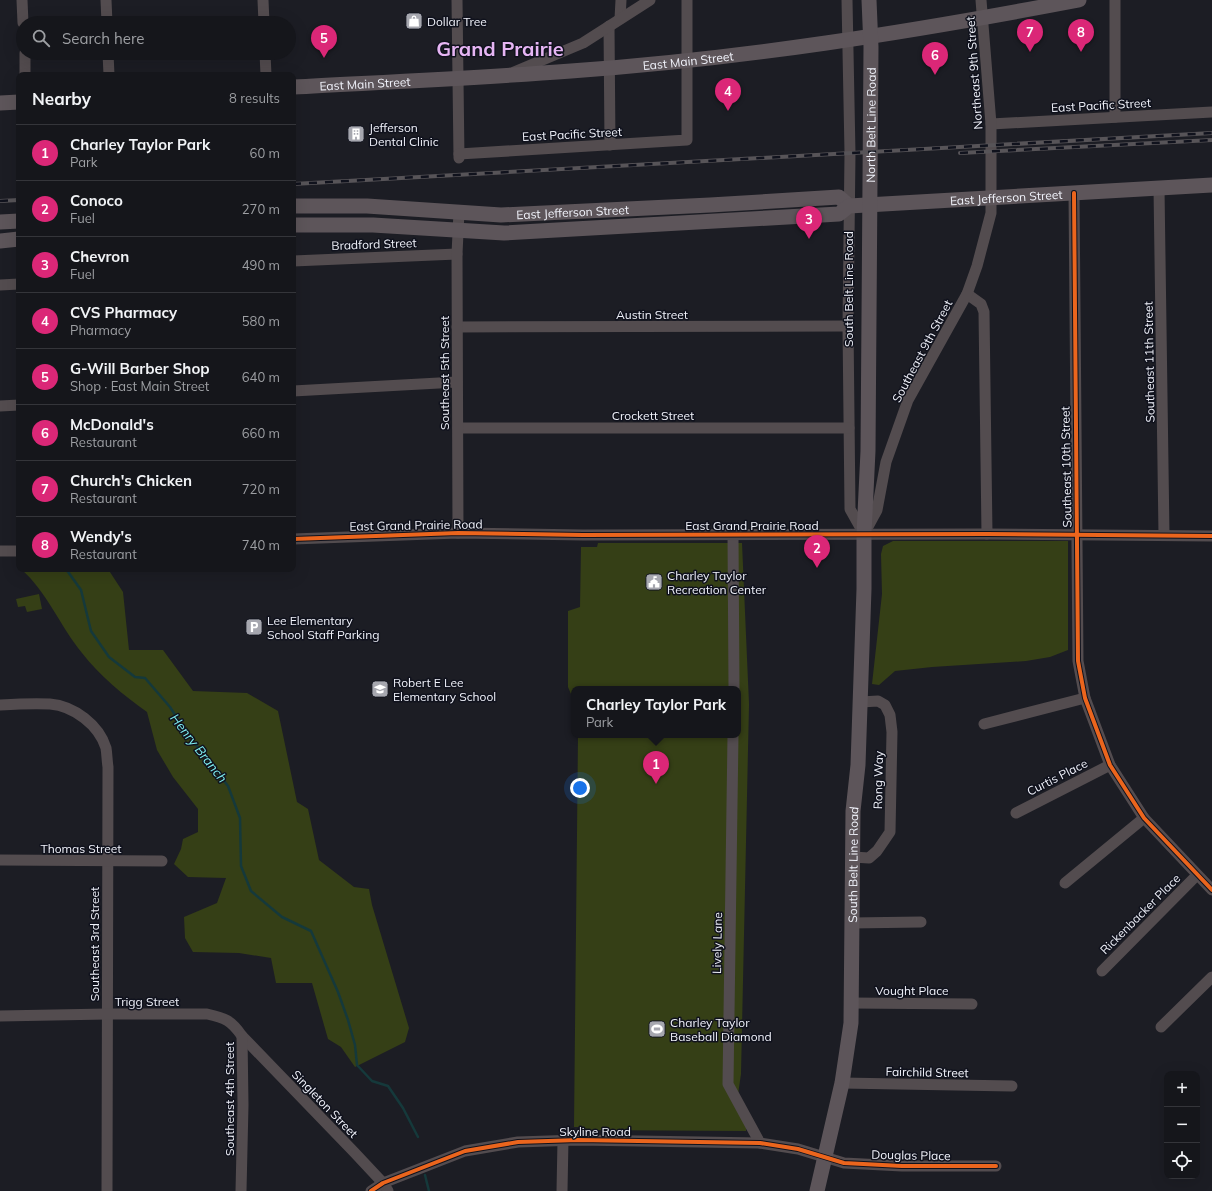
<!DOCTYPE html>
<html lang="en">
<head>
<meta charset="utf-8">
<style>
	:root { --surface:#15161b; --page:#1e1f24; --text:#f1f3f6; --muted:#9d9fa3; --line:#34353a; --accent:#db2777 }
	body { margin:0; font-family:Mulish,sans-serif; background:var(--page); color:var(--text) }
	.controls { position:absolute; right:12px; bottom:12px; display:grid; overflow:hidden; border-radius:8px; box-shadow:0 4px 16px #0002 }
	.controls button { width:36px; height:36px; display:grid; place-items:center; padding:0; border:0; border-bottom:1px solid var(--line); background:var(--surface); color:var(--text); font:20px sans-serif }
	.you { position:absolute; left:580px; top:788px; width:14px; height:14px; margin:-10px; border:3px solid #fff; border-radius:50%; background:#1a73e8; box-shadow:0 0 0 6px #1a73e833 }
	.badge { display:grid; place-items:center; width:26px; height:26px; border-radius:50%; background:var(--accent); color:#fff; font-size:13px; font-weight:700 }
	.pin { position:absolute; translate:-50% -33px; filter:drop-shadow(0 1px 2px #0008) }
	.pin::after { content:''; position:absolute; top:21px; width:14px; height:12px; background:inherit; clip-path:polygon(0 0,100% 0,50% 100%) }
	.popup { position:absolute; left:571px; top:686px; width:170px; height:52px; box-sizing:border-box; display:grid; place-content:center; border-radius:8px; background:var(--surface); filter:drop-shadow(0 1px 3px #0005); font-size:13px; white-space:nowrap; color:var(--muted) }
	.popup b { font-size:15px; color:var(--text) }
	.popup::after { content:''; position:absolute; left:50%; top:100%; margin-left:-8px; border:8px solid transparent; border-top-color:var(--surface) }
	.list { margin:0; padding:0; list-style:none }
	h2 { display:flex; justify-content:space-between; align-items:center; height:52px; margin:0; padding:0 16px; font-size:17px }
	h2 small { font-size:13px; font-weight:400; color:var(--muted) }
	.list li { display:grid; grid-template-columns:26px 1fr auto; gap:12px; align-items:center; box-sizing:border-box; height:56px; padding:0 16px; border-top:1px solid var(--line) }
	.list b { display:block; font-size:15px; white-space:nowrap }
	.list p { margin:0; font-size:13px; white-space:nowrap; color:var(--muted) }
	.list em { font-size:13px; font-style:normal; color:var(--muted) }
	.icon { flex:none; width:22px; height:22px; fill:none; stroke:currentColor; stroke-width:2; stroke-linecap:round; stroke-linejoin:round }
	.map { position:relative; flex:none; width:1212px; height:1191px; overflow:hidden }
	.search { position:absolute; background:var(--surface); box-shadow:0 4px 16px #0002; left:16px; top:16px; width:280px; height:44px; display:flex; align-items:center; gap:10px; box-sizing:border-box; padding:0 14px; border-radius:22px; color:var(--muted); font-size:15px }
	.panel { position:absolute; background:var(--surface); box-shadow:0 4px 16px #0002; left:16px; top:72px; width:280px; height:500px; border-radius:8px }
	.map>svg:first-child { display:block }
	.green { fill:#353f16 }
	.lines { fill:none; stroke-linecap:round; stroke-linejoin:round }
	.stream { stroke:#15393b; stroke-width:2.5 }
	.minor { stroke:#534c4f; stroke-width:11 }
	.major { stroke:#5d555a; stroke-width:15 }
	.rail-casing { stroke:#575458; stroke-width:4 }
	.rail { stroke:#10121d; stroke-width:2.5; stroke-dasharray:8; stroke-linecap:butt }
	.cycleway-casing { stroke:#10121d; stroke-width:6 }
	.cycleway { stroke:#eb651d; stroke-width:4 }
	.labels { text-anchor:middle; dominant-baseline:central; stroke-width:3; stroke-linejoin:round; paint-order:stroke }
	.poi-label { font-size:12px; fill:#f0f2fa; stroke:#10121d; text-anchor:start }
	.street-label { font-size:12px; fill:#f0f2fa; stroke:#10121d }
	.water-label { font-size:13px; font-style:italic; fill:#7ff0f2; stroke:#10121d }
	.town-label { font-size:20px; font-weight:bold; fill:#e6b5f4; stroke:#10121d }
</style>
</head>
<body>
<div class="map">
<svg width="1212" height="1191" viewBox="0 0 1212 1191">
	<rect width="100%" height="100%" fill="#1c1d24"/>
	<g class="green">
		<polygon points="893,541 1068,541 1068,650 1050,657 1026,661 932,667 895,671 879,685 872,684 882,594 881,554 883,546"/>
		<polygon points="598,543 742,543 749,704 741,1074 736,1108 746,1121 746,1131 583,1130 583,1127 574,1127 578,735 738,735 738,689 574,689 574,701 568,687 568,611 580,607 581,547 597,547"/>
		<path d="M21,569H108L123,592L129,650H163L193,691L247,693L278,711L297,802L308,809L319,860L354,887L369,889L372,905L409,1028L405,1042L355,1067L341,1047L328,1039L312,983H276L271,958L239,953L193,952L185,938L184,917L217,903L226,878L188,877L174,864L181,849L183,839L198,832V809L173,777L157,750L147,712C123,695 100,676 82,653C60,626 47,592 21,569Z"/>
		<polygon points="39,594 42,609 27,612 25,606 18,607 16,599"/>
	</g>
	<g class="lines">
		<g class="stream">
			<polyline points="66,569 81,590 91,631 109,657 135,677 145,678 170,707 186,732 228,786 240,818 241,866 251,891 282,917 311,931 338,992 348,1020 355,1045 357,1065 372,1081 388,1086 403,1108 418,1137"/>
			<polyline points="425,1175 429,1191"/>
		</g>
		<g class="minor">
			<polyline points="22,0 23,23"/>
			<polyline points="106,0 107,23"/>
			<polyline points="263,0 264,23"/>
			<polyline points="457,0 459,158"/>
			<polyline points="847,0 850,153 848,326 850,509 864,534"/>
			<polyline points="1115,0 1115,117"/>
			<polyline points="620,19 621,0"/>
			<polyline points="609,26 610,145"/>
			<polyline points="25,53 25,75"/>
			<polyline points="108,53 109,75"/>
			<polyline points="265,53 266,75"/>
			<polyline points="514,72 583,43 650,0"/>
			<polyline points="991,124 1212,112"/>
			<polyline points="459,154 687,140 687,0"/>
			<polyline points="1159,188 1164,535"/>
			<polyline points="1074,193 1078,661 1085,698 1110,765 1144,818 1212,890"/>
			<polyline points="293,261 457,254"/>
			<polyline points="0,285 19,284"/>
			<polyline points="967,294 981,304 984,312 987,534"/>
			<polyline points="457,327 848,326"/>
			<polyline points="293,391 457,382"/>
			<polyline points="0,406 19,405"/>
			<polyline points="458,428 849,428"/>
			<polyline points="865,532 877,510 886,462 908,400 967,294 977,266 991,213 991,124 981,0"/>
			<polyline points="458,533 457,254 459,212"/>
			<polyline points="733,535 734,689"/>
			<polyline points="293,539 458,533 583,535 987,534 1212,536"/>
			<polyline points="0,551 19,551"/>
			<path d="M0,705C16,704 34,703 50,704C74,706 99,725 106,748C107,754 107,761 108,767L107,1191"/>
			<polyline points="984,724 1085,698"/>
			<polyline points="733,735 728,1084 760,1143"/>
			<polyline points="1016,813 1110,765"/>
			<polyline points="853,857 869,858 877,851 890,832 892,732 890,715 885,705 878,701 861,702"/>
			<polyline points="0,860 162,861"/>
			<polyline points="1065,883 1144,818"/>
			<polyline points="851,923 921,922"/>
			<polyline points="1102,971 1197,875"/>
			<polyline points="851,1003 972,1004"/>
			<path d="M0,1016L107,1014H207C225,1018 231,1020 242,1036L354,1152L383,1183L388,1191"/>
			<polyline points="1161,1027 1212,977"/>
			<polyline points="842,1083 1012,1086"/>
			<polyline points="241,1191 243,1105 242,1036"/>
			<polyline points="371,1191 383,1183 465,1151 518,1142 578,1140 760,1143 798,1149 844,1163 902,1166 996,1166"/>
			<polyline points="562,1191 563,1140"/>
		</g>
		<g class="major">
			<path id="s1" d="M293,87C386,82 479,78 571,71C742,59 911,32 1079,0"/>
			<polyline points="0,103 19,102"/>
			<path id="s2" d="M293,206H367L501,215L710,205L839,197L849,206"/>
			<polyline points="0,222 19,221"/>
			<path id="s3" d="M293,225H373L504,233L839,214L849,206L1212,185"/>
			<polyline points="0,241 19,239"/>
			<path id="s4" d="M817,1191L842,1083L851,1023L853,811L858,765L864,589V534L868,451L871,47L869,0"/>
		</g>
		<g class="rail-casing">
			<g id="rail">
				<polyline points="960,153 1212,140"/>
				<polyline points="293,184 1212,133"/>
				<polyline points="0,201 19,200"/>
			</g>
		</g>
		<use href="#rail" class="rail"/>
		<g class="cycleway-casing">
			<g id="cycleway">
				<polyline points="1074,193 1078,661 1085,698 1110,765 1144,818 1212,890"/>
				<polyline points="293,539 458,533 583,535 987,534 1212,536"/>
				<polyline points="371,1191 383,1183 465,1151 518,1142 578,1140 760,1143 798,1149 844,1163 902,1166 996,1166"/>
			</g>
		</g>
		<use href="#cycleway" class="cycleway"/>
	</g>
	<defs>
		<g id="shop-square" transform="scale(0.9)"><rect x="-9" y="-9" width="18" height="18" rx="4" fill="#a6a7af" stroke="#10121d"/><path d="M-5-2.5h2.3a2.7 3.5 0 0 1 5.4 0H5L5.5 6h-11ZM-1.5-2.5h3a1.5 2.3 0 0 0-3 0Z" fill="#fff"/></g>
		<g id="building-square" transform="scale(0.9)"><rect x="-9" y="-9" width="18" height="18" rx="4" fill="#a6a7af" stroke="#10121d"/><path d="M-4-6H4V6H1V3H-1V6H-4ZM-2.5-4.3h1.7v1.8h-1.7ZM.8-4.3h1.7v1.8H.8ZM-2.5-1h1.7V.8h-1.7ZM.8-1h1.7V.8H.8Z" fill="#fff"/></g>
		<g id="civic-square" transform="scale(0.9)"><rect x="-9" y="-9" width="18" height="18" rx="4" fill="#a6a7af" stroke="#10121d"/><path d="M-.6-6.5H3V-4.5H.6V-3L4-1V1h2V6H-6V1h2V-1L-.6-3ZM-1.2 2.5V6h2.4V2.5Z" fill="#fff"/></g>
		<g id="parking-square" transform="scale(0.9)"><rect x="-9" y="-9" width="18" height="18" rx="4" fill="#a6a7af" stroke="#10121d"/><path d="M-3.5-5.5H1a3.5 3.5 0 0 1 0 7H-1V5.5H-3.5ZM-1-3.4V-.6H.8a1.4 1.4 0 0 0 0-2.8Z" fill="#fff"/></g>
		<g id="school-square" transform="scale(0.9)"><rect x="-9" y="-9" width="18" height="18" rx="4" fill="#a6a7af" stroke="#10121d"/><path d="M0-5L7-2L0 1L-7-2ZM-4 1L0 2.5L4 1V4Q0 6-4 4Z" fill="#fff"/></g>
		<g id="stadium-square" transform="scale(0.9)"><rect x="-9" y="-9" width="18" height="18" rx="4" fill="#a6a7af" stroke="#10121d"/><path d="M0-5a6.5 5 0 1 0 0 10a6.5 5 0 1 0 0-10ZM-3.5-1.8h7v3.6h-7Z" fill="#fff"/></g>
	</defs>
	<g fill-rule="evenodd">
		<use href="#shop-square" x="414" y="21"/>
		<use href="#building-square" x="356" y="134"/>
		<use href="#civic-square" x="654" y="582"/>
		<use href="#parking-square" x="254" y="627"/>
		<use href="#school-square" x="380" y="689"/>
		<use href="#stadium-square" x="657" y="1029"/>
	</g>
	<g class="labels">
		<g class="poi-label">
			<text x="427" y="21">Dollar Tree</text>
			<text x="369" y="127">Jefferson<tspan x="369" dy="14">Dental Clinic</tspan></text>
			<text x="667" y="575">Charley Taylor<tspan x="667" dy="14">Recreation Center</tspan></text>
			<text x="267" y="620">Lee Elementary<tspan x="267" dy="14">School Staff Parking</tspan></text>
			<text x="393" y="682">Robert E Lee<tspan x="393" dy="14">Elementary School</tspan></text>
			<text x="670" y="1022">Charley Taylor<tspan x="670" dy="14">Baseball Diamond</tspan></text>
		</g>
		<g class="street-label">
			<text stroke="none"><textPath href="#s1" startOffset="396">East Main Street</textPath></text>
			<text transform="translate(974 73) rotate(-94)">Northeast 9th Street</text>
			<text stroke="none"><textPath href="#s1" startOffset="72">East Main Street</textPath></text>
			<text transform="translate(1101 105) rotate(-3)">East Pacific Street</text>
			<text stroke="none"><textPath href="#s4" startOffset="1070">North Belt Line Road</textPath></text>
			<text transform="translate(572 134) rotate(-3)">East Pacific Street</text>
			<text stroke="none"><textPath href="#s3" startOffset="717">East Jefferson Street</textPath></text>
			<text stroke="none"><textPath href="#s2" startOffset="280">East Jefferson Street</textPath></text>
			<text transform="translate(374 244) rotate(-2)">Bradford Street</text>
			<text transform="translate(848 289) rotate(-90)">South Belt Line Road</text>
			<text x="652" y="314">Austin Street</text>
			<text transform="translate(922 351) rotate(-62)">Southeast 9th Street</text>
			<text transform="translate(1149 362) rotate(-91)">Southeast 11th Street</text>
			<text transform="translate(444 373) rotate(-90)">Southeast 5th Street</text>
			<text x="653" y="415">Crockett Street</text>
			<text transform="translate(1066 467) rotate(-91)">Southeast 10th Street</text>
			<text transform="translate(416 525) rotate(-1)">East Grand Prairie Road</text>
			<text x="752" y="525">East Grand Prairie Road</text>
			<text transform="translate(1057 777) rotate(-27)">Curtis Place</text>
			<text transform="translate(878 780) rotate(-89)">Rong Way</text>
			<text x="81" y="848">Thomas Street</text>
			<text stroke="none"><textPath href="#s4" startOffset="330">South Belt Line Road</textPath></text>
			<text transform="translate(1140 914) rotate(-45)">Rickenbacker Place</text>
			<text transform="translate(717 943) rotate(-89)">Lively Lane</text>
			<text transform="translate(94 944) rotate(-90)">Southeast 3rd Street</text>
			<text x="912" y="990">Vought Place</text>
			<text x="147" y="1001">Trigg Street</text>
			<text transform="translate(927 1072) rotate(1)">Fairchild Street</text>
			<text transform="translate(229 1099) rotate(-90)">Southeast 4th Street</text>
			<text transform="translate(325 1104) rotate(46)">Singleton Street</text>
			<text x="595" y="1131">Skyline Road</text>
			<text transform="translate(911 1155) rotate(1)">Douglas Place</text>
		</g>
		<g class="water-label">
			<text transform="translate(199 748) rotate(52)">Henry Branch</text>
		</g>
		<g class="town-label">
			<text x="500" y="48">Grand Prairie</text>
		</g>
	</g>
</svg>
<div class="controls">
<button>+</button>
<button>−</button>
<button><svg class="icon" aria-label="locate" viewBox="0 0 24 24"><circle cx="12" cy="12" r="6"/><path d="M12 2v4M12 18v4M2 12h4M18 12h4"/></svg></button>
</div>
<div class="you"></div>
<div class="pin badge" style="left:656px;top:784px">1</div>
<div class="popup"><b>Charley Taylor Park</b>Park</div>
<div class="pin badge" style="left:817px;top:568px">2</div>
<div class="pin badge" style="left:809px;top:239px">3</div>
<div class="pin badge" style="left:728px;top:111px">4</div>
<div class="pin badge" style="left:324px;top:58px">5</div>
<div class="pin badge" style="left:935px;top:75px">6</div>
<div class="pin badge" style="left:1030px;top:52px">7</div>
<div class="pin badge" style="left:1081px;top:52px">8</div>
<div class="search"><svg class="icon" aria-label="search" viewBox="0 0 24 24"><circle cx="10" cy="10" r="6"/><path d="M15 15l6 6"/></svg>Search here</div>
<section class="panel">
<h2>Nearby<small>8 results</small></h2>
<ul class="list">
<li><span class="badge">1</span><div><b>Charley Taylor Park</b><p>Park</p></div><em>60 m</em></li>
<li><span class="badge">2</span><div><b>Conoco</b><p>Fuel</p></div><em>270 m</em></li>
<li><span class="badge">3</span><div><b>Chevron</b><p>Fuel</p></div><em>490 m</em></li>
<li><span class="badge">4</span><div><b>CVS Pharmacy</b><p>Pharmacy</p></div><em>580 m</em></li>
<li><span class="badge">5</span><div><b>G-Will Barber Shop</b><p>Shop · East Main Street</p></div><em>640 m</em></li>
<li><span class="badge">6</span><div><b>McDonald's</b><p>Restaurant</p></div><em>660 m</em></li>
<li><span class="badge">7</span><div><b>Church's Chicken</b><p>Restaurant</p></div><em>720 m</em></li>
<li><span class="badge">8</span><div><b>Wendy's</b><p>Restaurant</p></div><em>740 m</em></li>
</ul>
</section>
</div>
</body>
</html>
